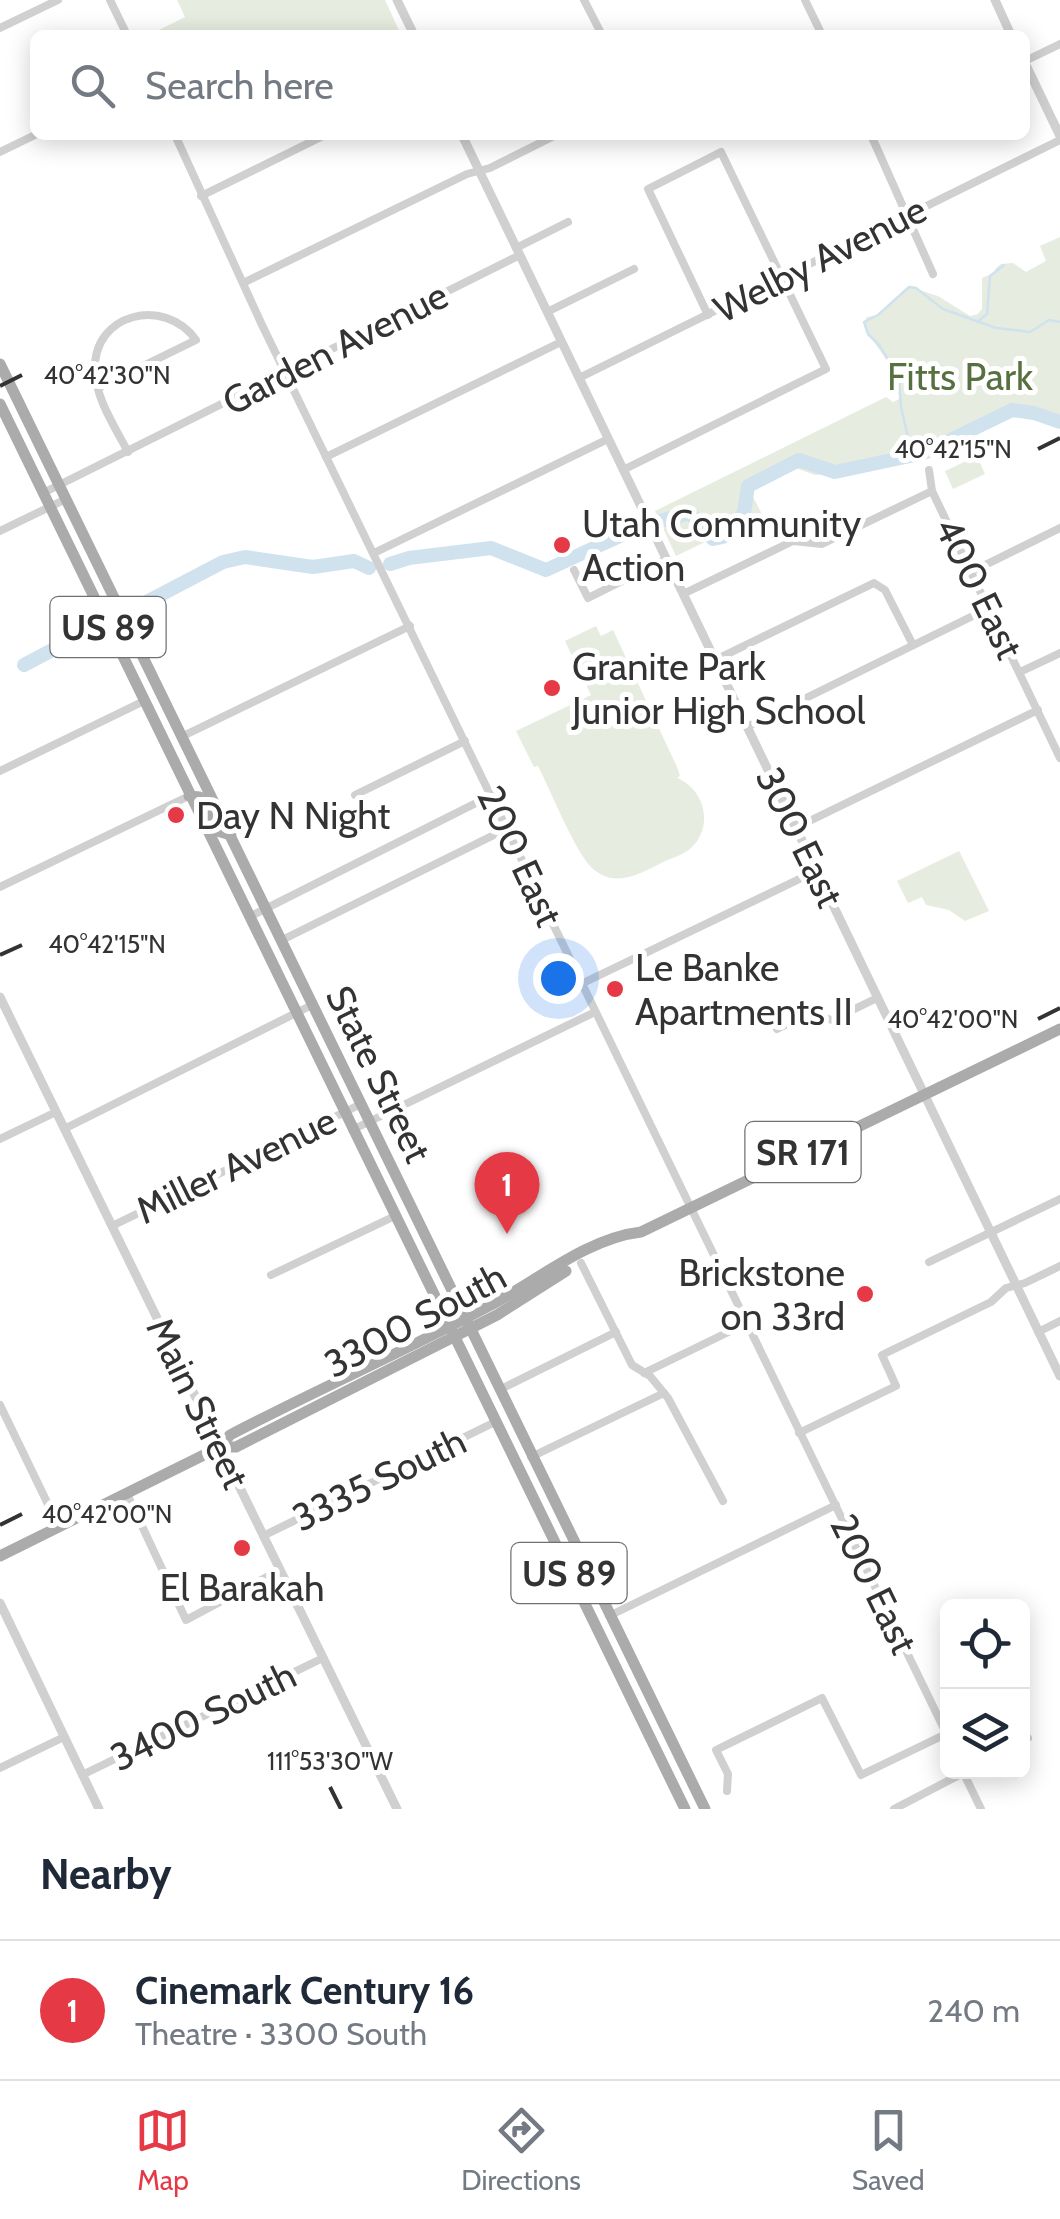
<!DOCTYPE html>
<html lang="en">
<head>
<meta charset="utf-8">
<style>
	:root { --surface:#fff; --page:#f6f6f7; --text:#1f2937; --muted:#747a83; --line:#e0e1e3; --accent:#e63946 }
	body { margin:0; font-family:Cabin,sans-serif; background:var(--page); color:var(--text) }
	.controls { position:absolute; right:30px; bottom:30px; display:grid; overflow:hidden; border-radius:15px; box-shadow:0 5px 25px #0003 }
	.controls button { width:90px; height:90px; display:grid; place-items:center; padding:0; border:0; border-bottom:2px solid var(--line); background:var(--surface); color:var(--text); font:50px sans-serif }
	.you { position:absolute; left:558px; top:978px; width:35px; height:35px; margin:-25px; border:8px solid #fff; border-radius:50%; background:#1a73e8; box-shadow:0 0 0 15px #1a73e833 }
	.badge { display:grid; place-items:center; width:65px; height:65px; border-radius:50%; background:var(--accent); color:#fff; font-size:32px; font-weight:700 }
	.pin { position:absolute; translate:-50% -82px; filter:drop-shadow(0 2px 5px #0008) }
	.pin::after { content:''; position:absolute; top:52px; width:35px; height:30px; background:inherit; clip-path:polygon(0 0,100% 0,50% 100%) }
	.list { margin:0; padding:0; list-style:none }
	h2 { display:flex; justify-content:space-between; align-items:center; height:130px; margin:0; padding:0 40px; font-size:42px }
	h2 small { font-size:32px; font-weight:400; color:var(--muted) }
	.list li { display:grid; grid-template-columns:65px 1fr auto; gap:30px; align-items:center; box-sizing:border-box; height:140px; padding:0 40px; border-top:2px solid var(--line) }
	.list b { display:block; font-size:38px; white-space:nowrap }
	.list p { margin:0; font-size:32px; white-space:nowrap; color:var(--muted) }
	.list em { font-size:32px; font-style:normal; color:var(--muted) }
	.icon { flex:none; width:55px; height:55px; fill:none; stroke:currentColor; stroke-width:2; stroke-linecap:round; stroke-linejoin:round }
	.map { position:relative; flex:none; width:1060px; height:1809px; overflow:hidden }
	.search { position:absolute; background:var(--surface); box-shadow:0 5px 25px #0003; left:30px; right:30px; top:30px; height:110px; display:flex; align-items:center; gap:25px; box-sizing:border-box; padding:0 35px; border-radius:15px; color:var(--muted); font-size:38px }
	.sheet { height:270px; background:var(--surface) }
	nav { display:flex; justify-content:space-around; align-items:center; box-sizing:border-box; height:140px; border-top:2px solid var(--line); background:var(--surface); font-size:28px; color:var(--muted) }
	nav a { display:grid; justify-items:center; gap:5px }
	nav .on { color:var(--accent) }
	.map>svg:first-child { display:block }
	.green { fill:#e6ecdf }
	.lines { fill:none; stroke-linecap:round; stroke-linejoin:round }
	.stream { stroke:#cfe2ee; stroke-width:2.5 }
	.river { stroke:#cfe2ee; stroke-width:14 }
	.minor { stroke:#d0d0d0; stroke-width:8 }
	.tertiary { stroke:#d0d0d0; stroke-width:9 }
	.primary { stroke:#ababab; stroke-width:11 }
	.ticks { fill:none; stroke:#333; stroke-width:4 }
	.poi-dot { fill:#e63946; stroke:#fff; stroke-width:4 }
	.labels { text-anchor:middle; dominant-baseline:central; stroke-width:10; stroke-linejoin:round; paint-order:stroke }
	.shield { fill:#fff; stroke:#707070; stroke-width:2.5 }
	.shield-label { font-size:35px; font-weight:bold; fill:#333 }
	.street-label { font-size:38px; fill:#333; stroke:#fff }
	.park-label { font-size:38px; fill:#56703f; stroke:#fff }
	.poi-label { font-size:38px; fill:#333; stroke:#fff; text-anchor:start }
	.ticks-label { font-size:25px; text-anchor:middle; fill:#333; stroke:#fff; stroke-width:10; stroke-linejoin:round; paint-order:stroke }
</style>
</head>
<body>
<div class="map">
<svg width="1060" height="1809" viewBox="0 0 1060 1809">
	<rect width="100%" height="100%" fill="#fff"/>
	<g class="green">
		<polygon points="177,0 385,0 401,35 156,35 155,32 185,17"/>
		<path d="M1060,237V427L1018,415L916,463L912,457L886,468L850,472L841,477L839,473L815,475L796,468L755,488L752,495L762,514L739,525L722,543L705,542L676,556L655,511L886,397L893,402L899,399C899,362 874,352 864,322L867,317L878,315L909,287L938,296L970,316L978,314L982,309V278L996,272L995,269L1001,264L1013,263L1026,272L1046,261L1040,246Z"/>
		<polygon points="977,456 985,474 953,489 945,471"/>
		<path d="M596,626L601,636L613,630L677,767L680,776L677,778C705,789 714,827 691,848C683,855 672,858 663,862C640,874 615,889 592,868C575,852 551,791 538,766L534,767L516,731L591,695L565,641Z"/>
		<polygon points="959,851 989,911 965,921 949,910 926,905 922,897 908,903 897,881"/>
	</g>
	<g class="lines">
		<g class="stream">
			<polyline points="977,322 987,314 990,276 1004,265"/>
			<polyline points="912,455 901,407 899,379 880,346 868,334 864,322 878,315 909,287 916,288 943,309 996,328 1030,332 1049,320 1060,322"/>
		</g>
		<g class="river">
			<polyline points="660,521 690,513 713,539 723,537 744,513 748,486 799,460 835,472 924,453 1012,410 1034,413 1060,422"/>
			<polyline points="390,564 409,558 491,548 546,570 633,530"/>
			<polyline points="137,607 223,562 245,557 313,567 354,561 369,568"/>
			<polyline points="24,665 92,629"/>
		</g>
		<g class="minor">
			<polyline points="110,0 127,35"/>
			<polyline points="584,0 602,35"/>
			<polyline points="805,0 822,35"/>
			<polyline points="0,28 58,0"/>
			<polyline points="1025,61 1060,44"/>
			<polyline points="175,135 262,325 948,1737"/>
			<polyline points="871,135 933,274"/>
			<polyline points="0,152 35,135"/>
			<polyline points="201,196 325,135"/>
			<polyline points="516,248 568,222"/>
			<polyline points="243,283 467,174 490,168 556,135"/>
			<polyline points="547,312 634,269"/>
			<polyline points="579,378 1060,140"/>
			<path d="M98,388L196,340C165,296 92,313 95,371C96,399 115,427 128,452"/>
			<polyline points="326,457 561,342"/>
			<polyline points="623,470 826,369 721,152 648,189 708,315"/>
			<polyline points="929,470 932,491 1060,758"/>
			<polyline points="43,493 520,255"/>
			<polyline points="0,531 66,499"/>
			<polyline points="374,553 608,439"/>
			<polyline points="574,570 588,598 666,559"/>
			<polyline points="971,572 1060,528"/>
			<polyline points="683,594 793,541 822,544 932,491"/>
			<polyline points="715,660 874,583 885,590 913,645"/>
			<polyline points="1020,672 1060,653"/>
			<polyline points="747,727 989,608"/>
			<polyline points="181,737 410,626"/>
			<polyline points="0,771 144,701"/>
			<polyline points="355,795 465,741"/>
			<polyline points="795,828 1038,710"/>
			<polyline points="0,887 189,796"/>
			<polyline points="249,917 490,796"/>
			<polyline points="282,940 506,829"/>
			<polyline points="581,984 816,871"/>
			<polyline points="777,1029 809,1014 832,1020 877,998"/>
			<polyline points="64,1129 312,1005"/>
			<polyline points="352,1130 595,1012"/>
			<polyline points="0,1139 56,1112"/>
			<polyline points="112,1226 361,1104"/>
			<polyline points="929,1262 1060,1199"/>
			<polyline points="581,1263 632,1365 650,1376 668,1398 723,1501"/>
			<polyline points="271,1275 395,1216"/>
			<polyline points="1038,1332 1060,1321"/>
			<polyline points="644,1373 747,1323"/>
			<polyline points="499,1390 616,1332"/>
			<polyline points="0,1405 59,1527"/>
			<polyline points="799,1433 896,1386 882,1355 991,1302 1006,1288 1025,1283 1060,1266"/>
			<polyline points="531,1457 664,1393"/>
			<polyline points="127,1494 186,1620 280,1570"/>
			<polyline points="263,1536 495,1422"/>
			<polyline points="609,1616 836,1505"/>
			<polyline points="1022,1741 1028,1738"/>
			<polyline points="0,1768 64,1737"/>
			<polyline points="963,1772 981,1809"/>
			<polyline points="82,1775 323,1658"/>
			<polyline points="727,1791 728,1774 716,1750 822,1698 861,1775 946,1734"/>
			<polyline points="894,1809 965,1772"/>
		</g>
		<g class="tertiary">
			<polyline points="397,0 414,35"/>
			<polyline points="995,0 1011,35"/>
			<polyline points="1025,63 1060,136"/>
			<polyline points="462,135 1060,1376"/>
			<polyline points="0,997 397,1809"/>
			<polyline points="0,1603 99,1809"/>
		</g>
		<g class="primary">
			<polyline points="0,364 705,1809"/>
			<polyline points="0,404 685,1809"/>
			<polyline points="189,796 200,797 217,831 231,835"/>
			<polyline points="220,1447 236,1447 497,1315 566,1271"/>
			<path d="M0,1556L220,1447L230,1435C316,1390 405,1351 491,1305C538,1280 588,1238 641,1232L1060,1029"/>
		</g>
	</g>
	<path class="ticks" d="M0,386L22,375M1038,449L1060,438M0,955L22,945M1038,1019L1060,1008M0,1525L22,1514M330,1787L341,1809"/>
	<g class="poi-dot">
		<circle cx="562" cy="545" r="10"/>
		<circle cx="552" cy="688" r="10"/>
		<circle cx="176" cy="815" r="10"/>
		<circle cx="615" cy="989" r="10"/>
		<circle cx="865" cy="1294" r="10"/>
		<circle cx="242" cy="1548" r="10"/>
	</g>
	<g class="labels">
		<g class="shield">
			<rect x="50.5" y="597" width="115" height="60" rx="8"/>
			<rect x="745.5" y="1122" width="115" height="60" rx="8"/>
			<rect x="511.5" y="1543" width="115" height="60" rx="8"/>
		</g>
		<g class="shield-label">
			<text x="108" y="627">US 89</text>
			<text x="803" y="1152">SR 171</text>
			<text x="569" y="1573">US 89</text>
		</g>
		<g class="street-label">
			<text transform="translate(820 259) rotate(-27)">Welby Avenue</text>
			<text transform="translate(335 348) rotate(-27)">Garden Avenue</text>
			<text transform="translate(979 588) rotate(64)">400 East</text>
			<text transform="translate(800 837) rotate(64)">300 East</text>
			<text transform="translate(520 856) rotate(65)">200 East</text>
			<text transform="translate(379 1074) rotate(64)">State Street</text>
			<text transform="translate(236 1165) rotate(-26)">Miller Avenue</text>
			<text transform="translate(415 1320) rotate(-28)">3300 South</text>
			<text transform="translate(198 1403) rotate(64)">Main Street</text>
			<text transform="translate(379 1479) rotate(-26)">3335 South</text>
			<text transform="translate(874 1584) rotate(64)">200 East</text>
			<text transform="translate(203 1716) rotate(-26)">3400 South</text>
		</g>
		<g class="park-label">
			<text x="960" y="376">Fitts Park</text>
		</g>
		<g class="poi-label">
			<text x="582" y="523">Utah Community<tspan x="582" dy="44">Action</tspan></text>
			<text x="572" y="666">Granite Park<tspan x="572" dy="44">Junior High School</tspan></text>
			<text x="196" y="815">Day N Night</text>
			<text x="635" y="967">Le Banke<tspan x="635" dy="44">Apartments II</tspan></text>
			<text x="845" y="1272" text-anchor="end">Brickstone<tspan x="845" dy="44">on 33rd</tspan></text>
			<text x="242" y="1587" text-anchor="middle">El Barakah</text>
		</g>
	</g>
	<g class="ticks-label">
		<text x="107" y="384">40°42'30"N</text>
		<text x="953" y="458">40°42'15"N</text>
		<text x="107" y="953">40°42'15"N</text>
		<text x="953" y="1028">40°42'00"N</text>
		<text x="107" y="1523">40°42'00"N</text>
		<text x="330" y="1770">111°53'30"W</text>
	</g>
</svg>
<div class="controls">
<button><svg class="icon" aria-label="locate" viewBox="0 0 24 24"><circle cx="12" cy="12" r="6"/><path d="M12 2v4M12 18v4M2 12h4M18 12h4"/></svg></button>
<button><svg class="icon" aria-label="layers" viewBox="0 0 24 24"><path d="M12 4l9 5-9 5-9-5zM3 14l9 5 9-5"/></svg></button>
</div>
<div class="you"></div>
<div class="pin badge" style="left:507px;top:1234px">1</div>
<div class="search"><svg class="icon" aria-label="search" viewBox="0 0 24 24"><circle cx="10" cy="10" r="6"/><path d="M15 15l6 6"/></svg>Search here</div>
</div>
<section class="sheet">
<h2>Nearby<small></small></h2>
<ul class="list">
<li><span class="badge">1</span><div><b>Cinemark Century 16</b><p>Theatre · 3300 South</p></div><em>240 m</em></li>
</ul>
</section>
<nav>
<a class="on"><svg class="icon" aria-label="map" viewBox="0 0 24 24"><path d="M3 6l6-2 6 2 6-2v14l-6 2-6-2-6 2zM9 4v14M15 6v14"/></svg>Map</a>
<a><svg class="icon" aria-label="directions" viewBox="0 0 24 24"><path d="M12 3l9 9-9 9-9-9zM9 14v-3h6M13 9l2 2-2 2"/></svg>Directions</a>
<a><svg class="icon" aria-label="saved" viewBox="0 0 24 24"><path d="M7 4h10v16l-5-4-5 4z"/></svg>Saved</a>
</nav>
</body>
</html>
